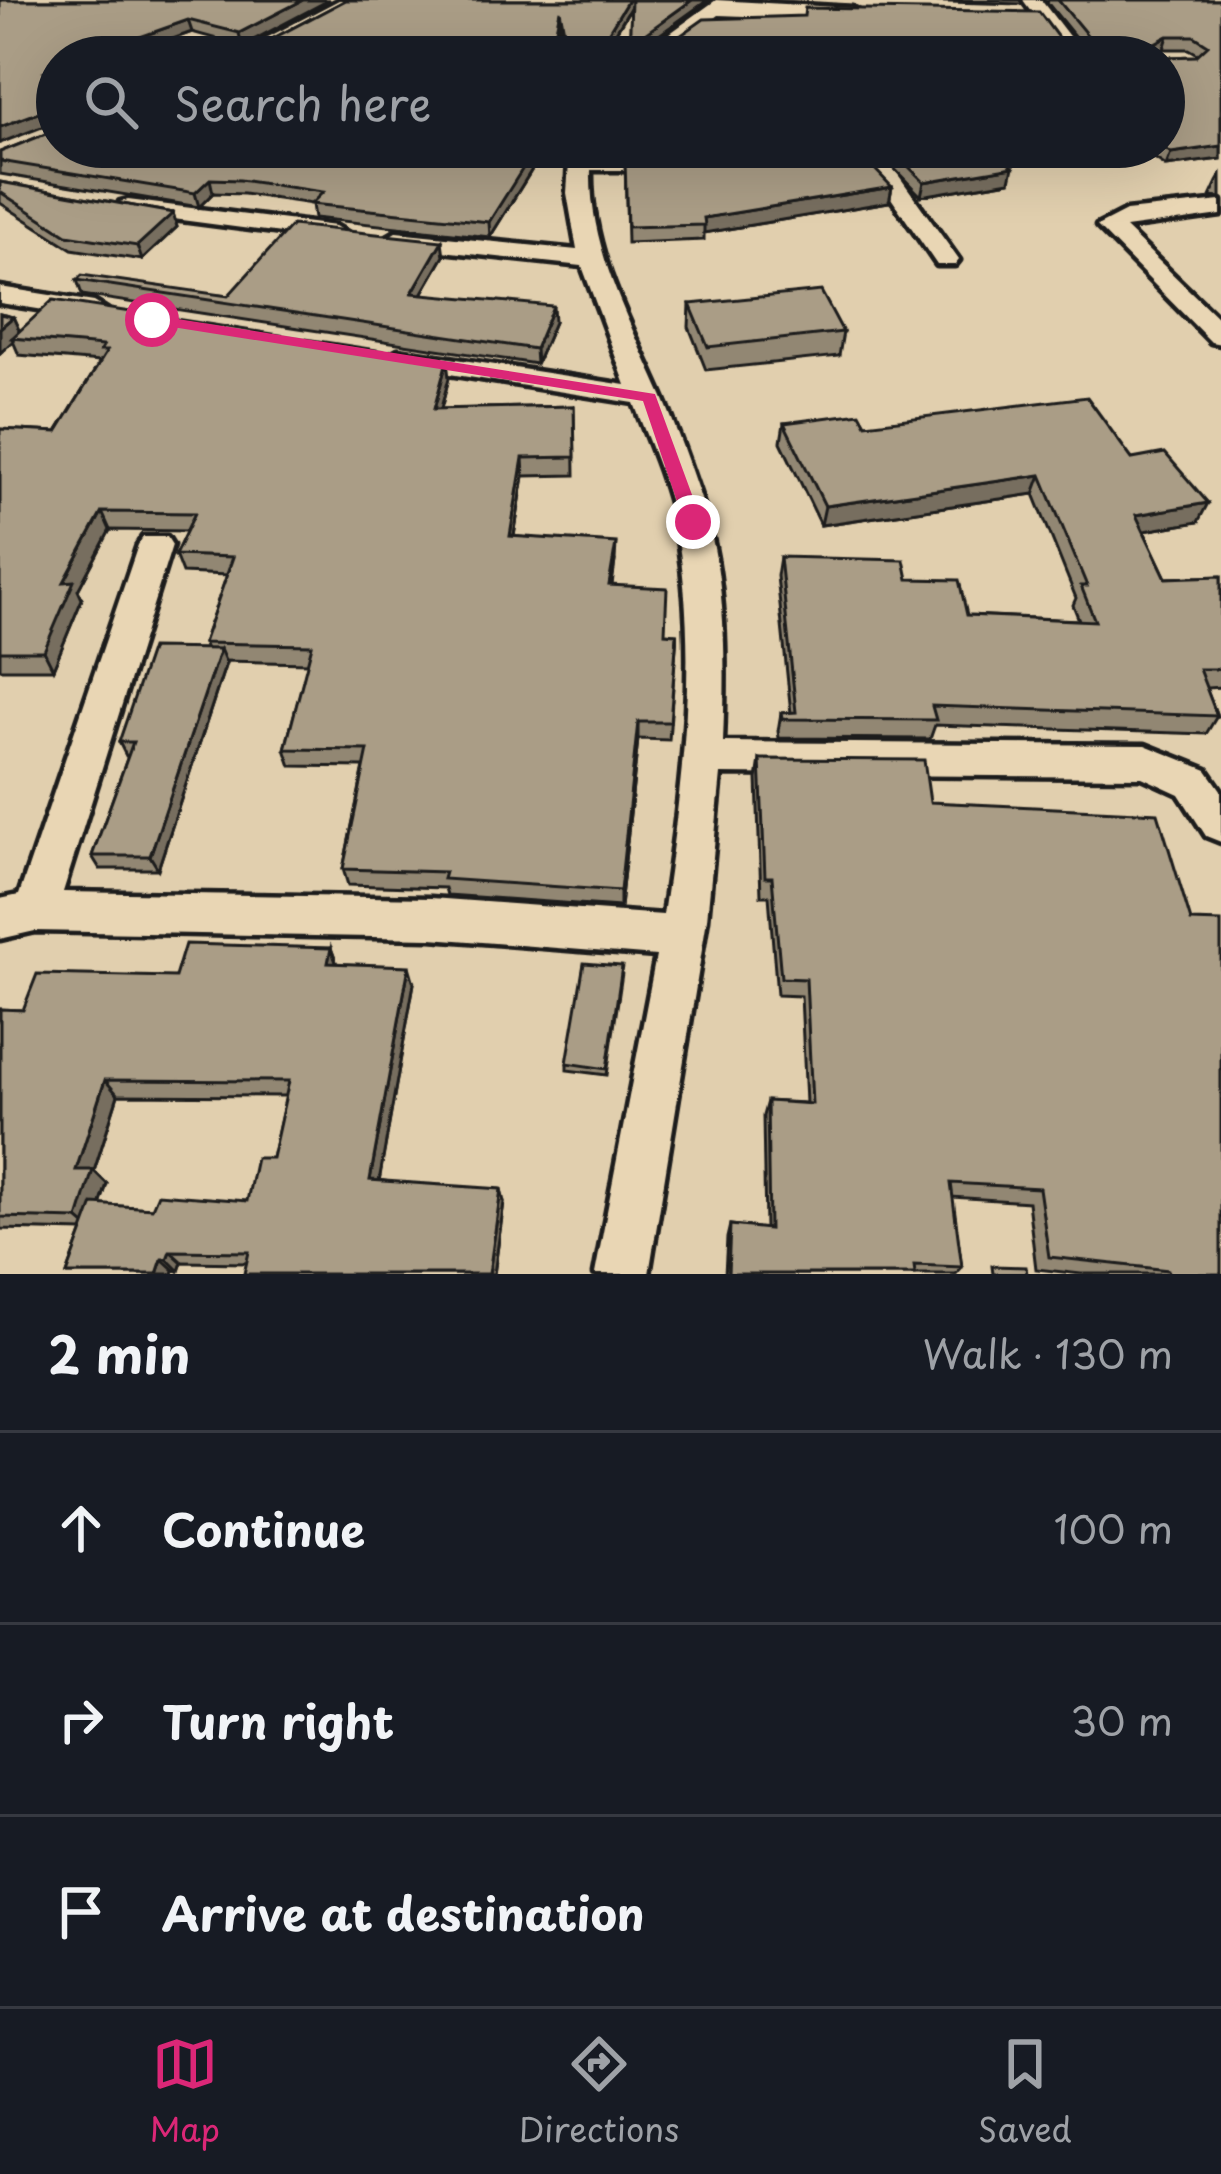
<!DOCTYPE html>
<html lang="en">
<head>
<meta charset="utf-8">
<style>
	:root { --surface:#171b24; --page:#242831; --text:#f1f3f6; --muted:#9ea1a6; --line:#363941; --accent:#db2777 }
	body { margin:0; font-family:"Playpen Sans",sans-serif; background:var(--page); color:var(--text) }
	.stop { position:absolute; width:36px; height:36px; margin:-27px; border:9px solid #db2777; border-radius:50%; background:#fff }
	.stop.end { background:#db2777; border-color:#fff; box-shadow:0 3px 12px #0008 }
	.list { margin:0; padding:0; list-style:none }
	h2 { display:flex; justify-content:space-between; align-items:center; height:156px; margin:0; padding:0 48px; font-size:51px }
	h2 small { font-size:39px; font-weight:400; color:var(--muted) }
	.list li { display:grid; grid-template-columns:78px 1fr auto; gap:36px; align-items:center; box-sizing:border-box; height:192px; padding:0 48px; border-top:3px solid var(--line) }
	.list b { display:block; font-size:45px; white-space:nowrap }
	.list em { font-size:39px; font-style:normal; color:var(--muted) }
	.icon { flex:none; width:66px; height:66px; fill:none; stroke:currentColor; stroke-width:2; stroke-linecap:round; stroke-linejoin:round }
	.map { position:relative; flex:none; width:1221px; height:1274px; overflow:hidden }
	.search { position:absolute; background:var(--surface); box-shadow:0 12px 48px #0002; left:36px; right:36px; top:36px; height:132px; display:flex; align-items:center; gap:30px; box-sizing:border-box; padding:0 42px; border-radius:66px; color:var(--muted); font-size:45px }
	.sheet { height:732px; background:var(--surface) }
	nav { display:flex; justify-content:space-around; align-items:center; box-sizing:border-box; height:168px; border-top:3px solid var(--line); background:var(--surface); font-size:33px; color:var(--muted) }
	nav a { display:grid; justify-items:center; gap:6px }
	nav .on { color:var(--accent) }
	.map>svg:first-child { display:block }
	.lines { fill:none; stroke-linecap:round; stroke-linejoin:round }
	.minor-casing { stroke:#1c1c1c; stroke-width:9 }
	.minor { fill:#e9d6b4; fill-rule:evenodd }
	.wall { fill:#928773; stroke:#1c1c1c; stroke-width:3; fill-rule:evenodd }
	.shaded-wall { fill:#776e5e; stroke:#1c1c1c; stroke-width:3 }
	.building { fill:#aa9d86; stroke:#1c1c1c; stroke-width:3; fill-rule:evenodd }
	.route { fill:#db2777 }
</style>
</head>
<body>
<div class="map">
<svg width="1221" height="1274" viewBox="0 0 1221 1274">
	<rect width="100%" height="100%" fill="#e1cfae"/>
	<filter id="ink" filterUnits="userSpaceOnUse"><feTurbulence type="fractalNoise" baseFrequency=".00833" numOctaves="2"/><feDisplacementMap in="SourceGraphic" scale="24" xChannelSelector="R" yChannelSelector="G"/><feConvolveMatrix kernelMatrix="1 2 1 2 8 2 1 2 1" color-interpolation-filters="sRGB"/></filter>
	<g filter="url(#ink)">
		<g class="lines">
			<g class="minor-casing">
				<g id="minor">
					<polygon points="339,0 362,0 255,57 230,57"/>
					<polygon points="716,0 853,8 862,14 853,20 719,15 660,57 637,57"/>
					<polygon points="1023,0 1041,0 1085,57 1065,57"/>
					<path d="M570,147H592V156H673L684,163L673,170H591C589,250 631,324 662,395C676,427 691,469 703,505C727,579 726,665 723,742L1145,745L1207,770L1221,790V842L1206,836L1179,794L1142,777L721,774L707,919L649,1274H595L656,956L431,938L35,931L0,939V899L19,895L138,545L143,537H167L172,545L63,892L431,898L663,915C682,785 701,648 674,518C665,478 648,441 634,403L398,366L384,358L398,350L626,385L582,266L396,246L384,239L396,232L577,250L567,193Z"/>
					<polygon points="824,156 872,157 892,166 959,260 955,265 937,265 876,176 867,171 816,168 816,158"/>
					<polygon points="128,200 335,226 347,233 335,240 120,212 120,202"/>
					<polygon points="1221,201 1221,215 1125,228 1221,321 1221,344 1211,342 1097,226 1126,211"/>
					<polygon points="0,287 94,302 107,310 94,318 0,303"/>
				</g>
			</g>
			<use href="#minor" class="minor"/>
		</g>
		<g class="wall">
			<polygon points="0,0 329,0 242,46 192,32 123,57 57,57 57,147 531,171 490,237 314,218 312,204 244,194 213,193 199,207 0,174 0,152 56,130 55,122"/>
			<path d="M346,0H708L643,47L1084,48L1045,0H1221V159L1166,166L1147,153L1003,158L1010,181L921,196L880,154L625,152V147H1164V57H629L631,7L601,57H567L560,22L553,57H263L271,51L268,41ZM1164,49H1189L1198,54L1196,56L1168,57L1162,50Z"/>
			<polygon points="873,0 1022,0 1021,4"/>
			<polygon points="625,160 892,187 889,202 704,233 704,240 627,243"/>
			<polygon points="1221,175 1221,198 1210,197 1217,182"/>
			<polygon points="0,182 173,213 177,227 142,260 72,249 0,203"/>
			<polygon points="444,256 422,294 554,322 536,364 82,295 77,280 228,296"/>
			<polygon points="690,304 843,332 839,356 706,370 689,327"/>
			<polygon points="0,314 13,317 19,331 449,378 441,409 574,406 575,475 524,476 514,536 615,561 612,585 665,633 677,634 669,740 638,739 620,907 447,895 445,888 348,885 343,869 364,767 291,766 285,749 308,663 225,661 226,663 158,869 100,869 92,856 128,756 126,756 119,742 206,649 203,643 227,575 182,573 175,555 187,531 110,530 78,590 82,599 53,669 0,669 0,429 57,432 100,362 19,355 13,341 0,353"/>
			<polygon points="784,423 866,424 1132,459 1198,522 1144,531 1166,578 1221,576 1221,687 1206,688 1217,716 1206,734 935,725 930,739 779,738 778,731 781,713 791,713 777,576 780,557 908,579 967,615 1079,620 1073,605 1076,598 1034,494 821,525 781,442"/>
			<polygon points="760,759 930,802 1221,1274 1081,1274 1036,1269 1028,1202 952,1197 962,1267 956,1274 725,1274 727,1238 730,1225 765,1229 763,1116 767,1101 806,1103 801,996 777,995 769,896 761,896 757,779"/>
			<path d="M331,948L337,964L414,983L379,1180L504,1202L494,1274H244L247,1263L182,1262L179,1271L174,1270L173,1274H67L83,1231L0,1229V1009L23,1010L175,977ZM118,1095L286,1096L272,1158L247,1201L152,1208L100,1205L107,1184L94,1171Z"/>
			<polygon points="622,973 607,1075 567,1070 567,1063"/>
		</g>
		<g class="shaded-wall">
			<polygon points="303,0 329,0 242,46 239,33"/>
			<polygon points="628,0 631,0 631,6 601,57 593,57"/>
			<polygon points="692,0 708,0 634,53 635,41"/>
			<polygon points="560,10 560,22 553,57 550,57"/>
			<polygon points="188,20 192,32 123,57 83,57"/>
			<polygon points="1168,36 1164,49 1151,56 1155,43"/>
			<polygon points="51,108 55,122 0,143 0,127"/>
			<polygon points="1221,146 1221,159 1166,166 1171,153"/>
			<polygon points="532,147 536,147 531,171 490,237 489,222"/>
			<polygon points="1013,167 1010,181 921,196 924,182"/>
			<polygon points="210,179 213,193 199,207 195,193"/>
			<polygon points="892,187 889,202 704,233 704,218"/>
			<polygon points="173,213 177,227 142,260 137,246"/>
			<polygon points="442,241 444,256 414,308 412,293"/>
			<polygon points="553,306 554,322 536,364 535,349"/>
			<polygon points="13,317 21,334 12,338 13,341 0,353 0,328"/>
			<polygon points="447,361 449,378 436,427 434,409"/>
			<polygon points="523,458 524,476 511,553 510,536"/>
			<polygon points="1041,475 1034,494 821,525 825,506"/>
			<polygon points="1208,503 1198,522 1127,534 1136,515"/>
			<polygon points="102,512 110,530 78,590 82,599 53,669 44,651 64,582"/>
			<polygon points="616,543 615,561 609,602 609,585"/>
			<polygon points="220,649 226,663 158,869 150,856"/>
			<polygon points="638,722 638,739 620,907 620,891"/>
			<polygon points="331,948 337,965 328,963"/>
			<polygon points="409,966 414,983 377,1193 370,1180"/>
			<polygon points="105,1080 118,1095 94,1171 107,1184 92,1231 78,1219 76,1170"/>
			<polygon points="501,1189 504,1202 494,1274 489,1274"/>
			<polygon points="170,1251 182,1262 179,1271 167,1259"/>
			<polygon points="162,1259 174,1270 173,1274 157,1274"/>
		</g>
		<g class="building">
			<polygon points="0,0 303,0 239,33 188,20 83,57 57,57 57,66 45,71 57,76 57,147 532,147 530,157 489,222 311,204 323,192 240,180 210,179 195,193 0,161 0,152 56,130 57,112 51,108 0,127"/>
			<polygon points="346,0 628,0 593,57 569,57 560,10 550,57 263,57 280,44 268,41"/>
			<path d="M631,0H692L635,41L634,47L663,48L704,19L804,16L805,8L1039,12L1065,47L1089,49L1092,41L1058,0H1221V146L1171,153L1163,147L1164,57H629ZM1168,36H1194L1208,45L1196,56L1168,57L1155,43Z"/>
			<polygon points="889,147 990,147 1013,167 924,182"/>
			<polygon points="625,160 867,161 892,187 704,218 705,225 627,227"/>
			<polygon points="0,182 173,213 137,246 67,235 0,192"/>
			<polygon points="292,225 442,241 412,293 553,306 535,349 77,280 82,275 228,296"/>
			<polygon points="821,291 843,332 708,347 690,304"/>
			<polygon points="53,300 447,361 434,409 574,406 575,457 523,458 510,536 616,543 609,585 667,588 665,633 677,634 670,722 638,722 620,891 443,879 445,872 343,869 368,750 285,749 312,645 203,643 233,557 175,555 195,513 102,512 64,582 74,581 44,651 0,651 0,429 57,432 107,351 100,351 103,346 12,338"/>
			<polygon points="0,314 13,317 0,328"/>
			<polygon points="1087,397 1132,459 1165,453 1208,503 1136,515 1166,578 1221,576 1221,669 1199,669 1217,716 932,706 936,720 782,719 781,713 796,712 780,557 904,560 908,579 959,580 967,615 1095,621 1081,586 1087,586 1041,475 825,506 784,423 860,413 866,424"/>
			<polygon points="151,648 220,649 150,856 92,856 133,742 119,742"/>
			<polygon points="760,759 924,760 930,802 1158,813 1191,921 1221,922 1221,1274 1169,1274 1168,1270 1049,1257 1039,1188 951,1183 962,1267 914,1265 915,1274 728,1274 730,1225 769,1229 767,1101 812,1104 806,979 781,978 772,877 765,877"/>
			<polygon points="185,944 331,948 328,963 409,966 370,1180 501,1189 489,1274 244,1274 249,1252 170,1251 167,1259 162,1259 157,1274 67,1274 93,1204 152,1208 158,1194 247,1201 256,1158 272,1158 289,1081 105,1080 76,1170 93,1170 78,1219 0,1217 0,1009 23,1010 37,974 175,977"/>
			<polygon points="584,963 622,966 607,1069 567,1063"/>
			<polygon points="992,1266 1026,1267 1027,1274 993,1274"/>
		</g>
	</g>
	<polygon class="route" points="152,315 655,394 702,522 693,528 684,522 643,401 147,323"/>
</svg>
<div class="stop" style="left:152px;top:320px"></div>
<div class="stop end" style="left:693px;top:522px"></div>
<div class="search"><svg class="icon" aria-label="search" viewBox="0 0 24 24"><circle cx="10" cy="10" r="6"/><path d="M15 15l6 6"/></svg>Search here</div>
</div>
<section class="sheet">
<h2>2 min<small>Walk · 130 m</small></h2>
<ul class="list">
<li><svg class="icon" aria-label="ahead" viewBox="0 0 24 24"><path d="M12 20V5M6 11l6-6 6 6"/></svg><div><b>Continue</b></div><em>100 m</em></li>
<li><svg class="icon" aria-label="right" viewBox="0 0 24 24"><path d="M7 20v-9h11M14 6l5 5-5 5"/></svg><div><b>Turn right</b></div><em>30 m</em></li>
<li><svg class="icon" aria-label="arrive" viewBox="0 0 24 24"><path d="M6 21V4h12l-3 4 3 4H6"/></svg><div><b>Arrive at destination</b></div></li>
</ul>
</section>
<nav>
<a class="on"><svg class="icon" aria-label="map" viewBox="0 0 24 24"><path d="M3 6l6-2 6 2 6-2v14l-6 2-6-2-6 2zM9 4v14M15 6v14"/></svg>Map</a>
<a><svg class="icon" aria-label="directions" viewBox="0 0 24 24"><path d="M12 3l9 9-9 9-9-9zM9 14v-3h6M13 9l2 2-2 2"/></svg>Directions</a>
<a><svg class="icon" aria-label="saved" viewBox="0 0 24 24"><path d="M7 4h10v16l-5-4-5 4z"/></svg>Saved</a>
</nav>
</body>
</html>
